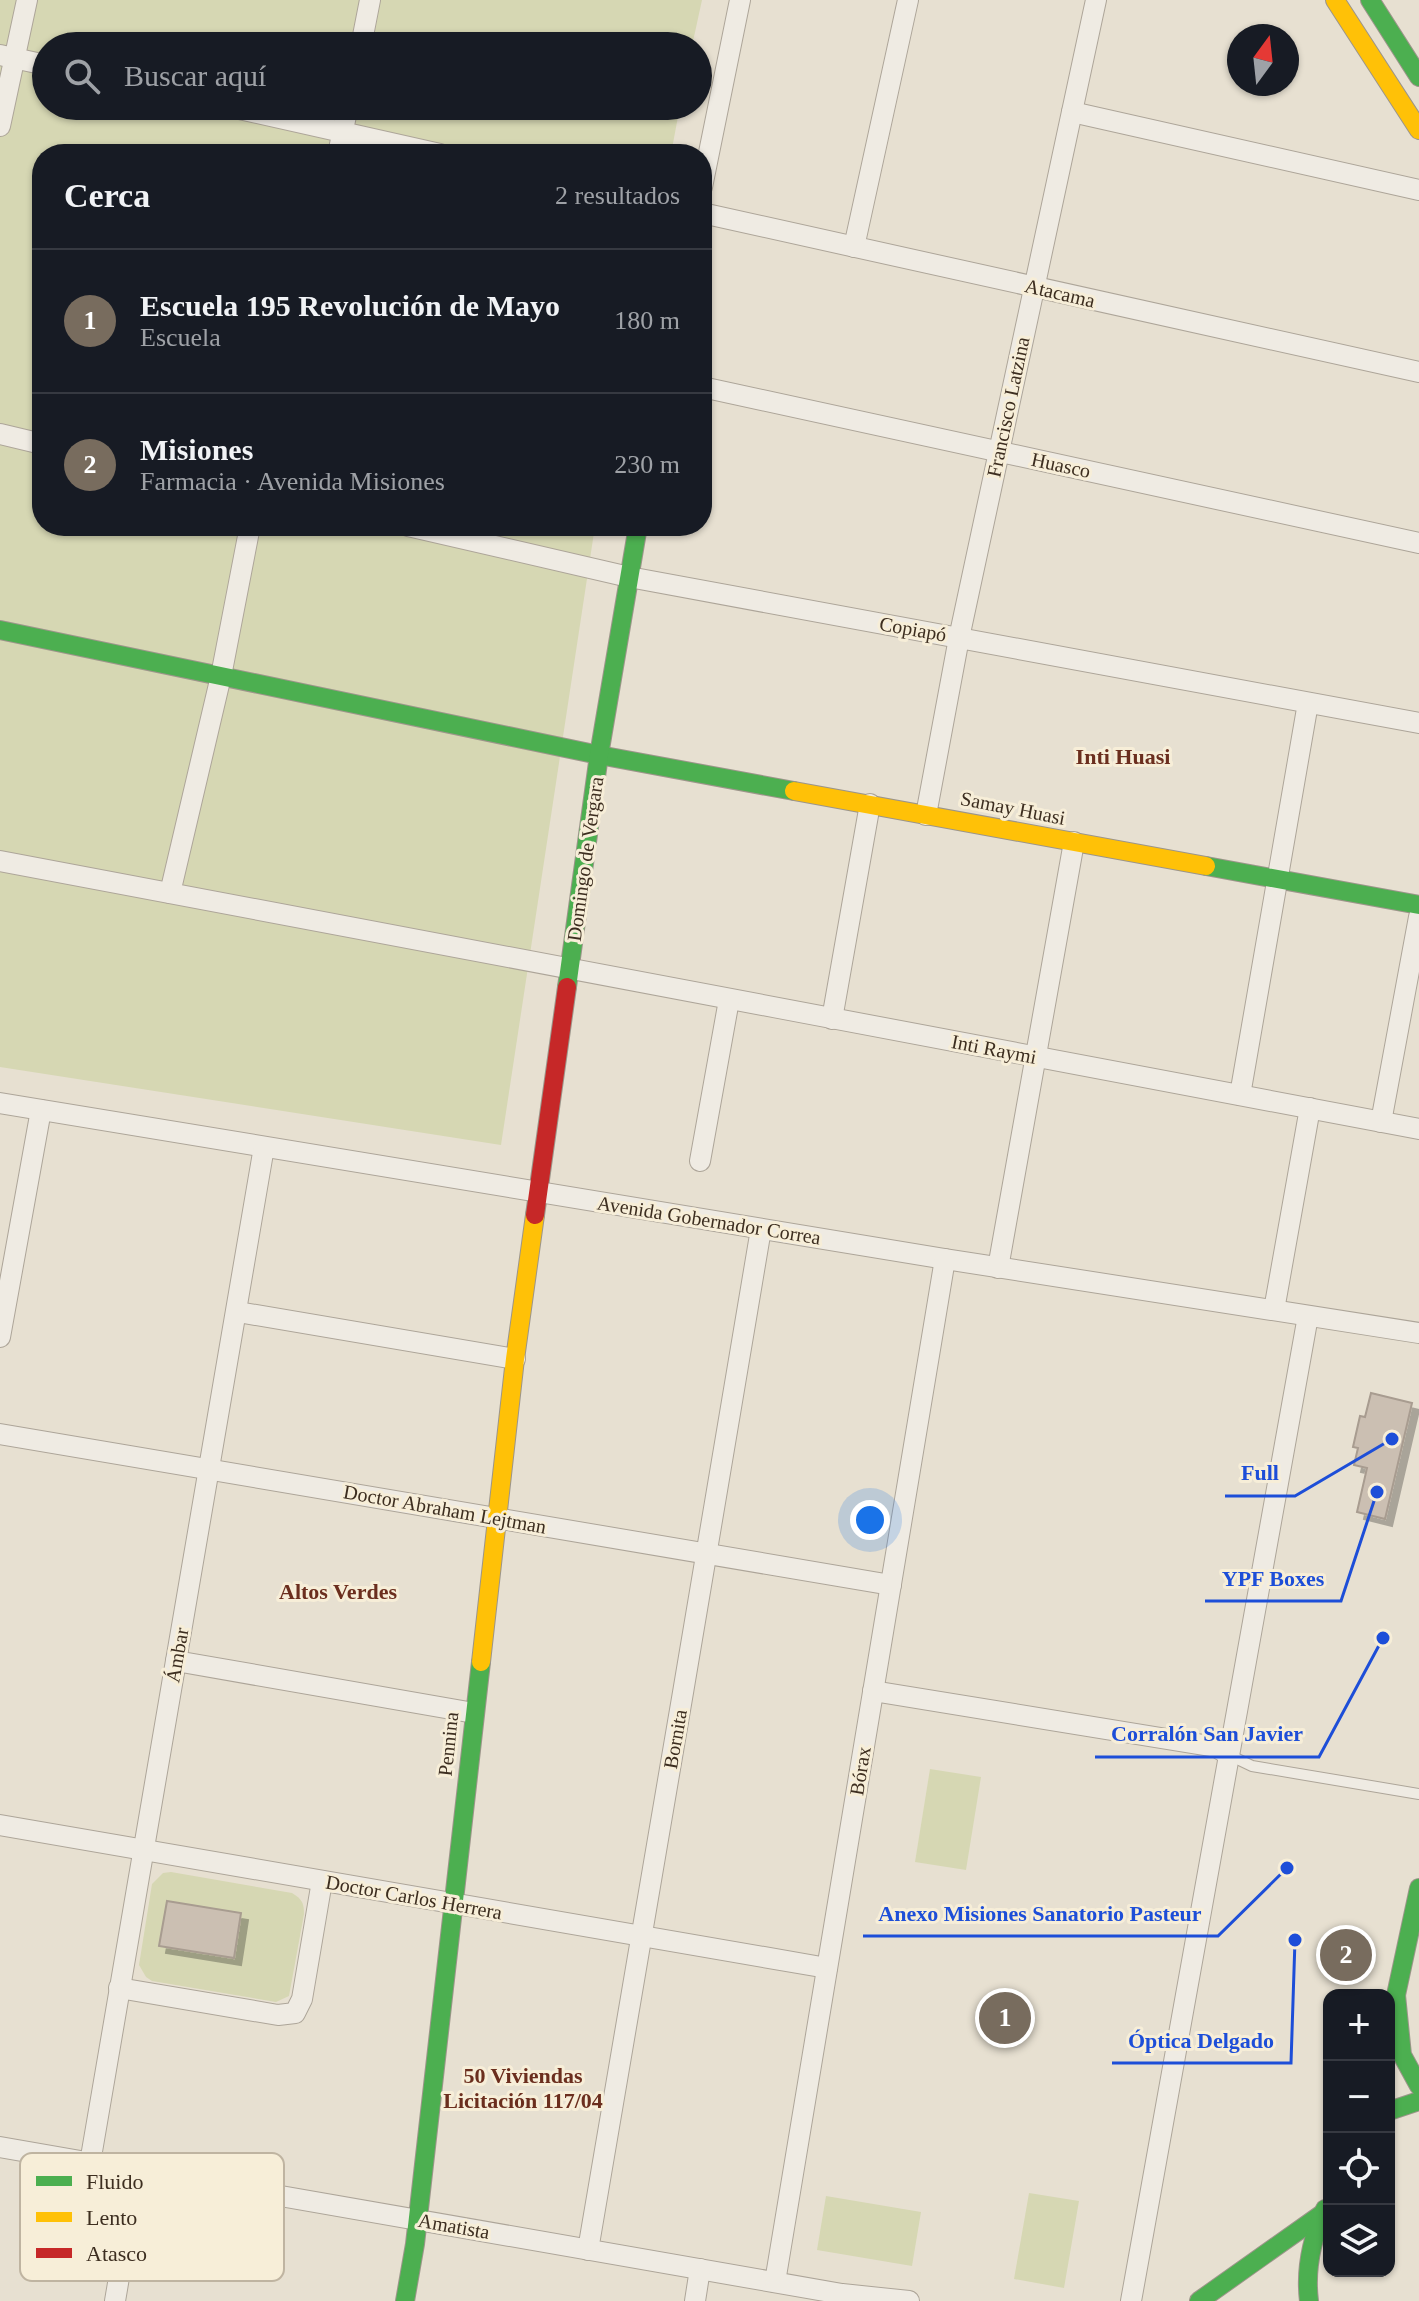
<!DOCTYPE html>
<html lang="es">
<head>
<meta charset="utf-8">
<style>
	:root { --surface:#171b24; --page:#242831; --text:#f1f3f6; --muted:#9ea1a6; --line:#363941; --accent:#786c5e }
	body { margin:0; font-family:Georgia,serif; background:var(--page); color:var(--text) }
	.controls { position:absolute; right:24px; bottom:24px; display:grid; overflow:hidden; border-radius:16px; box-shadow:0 2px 6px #0004 }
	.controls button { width:72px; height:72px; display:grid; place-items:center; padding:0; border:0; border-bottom:2px solid var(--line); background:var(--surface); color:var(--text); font:40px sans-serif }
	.compass { position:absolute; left:1227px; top:24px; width:72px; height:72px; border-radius:50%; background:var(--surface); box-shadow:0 2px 6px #0004; rotate:15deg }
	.you { position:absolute; left:870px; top:1520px; width:28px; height:28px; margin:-20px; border:6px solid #fff; border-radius:50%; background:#1a73e8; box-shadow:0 0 0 12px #1a73e833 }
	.badge { display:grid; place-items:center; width:52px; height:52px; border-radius:50%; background:var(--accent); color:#fff; font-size:26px; font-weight:700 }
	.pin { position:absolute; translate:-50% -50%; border:4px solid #fff; box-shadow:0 2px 8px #0006 }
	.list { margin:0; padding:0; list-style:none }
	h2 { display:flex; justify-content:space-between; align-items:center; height:104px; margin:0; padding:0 32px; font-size:34px }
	h2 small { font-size:26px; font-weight:400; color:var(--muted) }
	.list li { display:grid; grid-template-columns:52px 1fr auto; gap:24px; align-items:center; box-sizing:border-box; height:144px; padding:0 32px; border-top:2px solid var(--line) }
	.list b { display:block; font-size:30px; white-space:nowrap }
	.list p { margin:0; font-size:26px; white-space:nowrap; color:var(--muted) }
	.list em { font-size:26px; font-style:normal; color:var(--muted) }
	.icon { flex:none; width:44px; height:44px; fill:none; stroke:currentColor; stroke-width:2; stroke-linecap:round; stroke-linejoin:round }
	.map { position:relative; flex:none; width:1419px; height:2301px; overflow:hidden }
	.search { position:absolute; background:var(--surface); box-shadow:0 2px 6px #0004; left:32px; top:32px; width:680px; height:88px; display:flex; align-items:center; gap:20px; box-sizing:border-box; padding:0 28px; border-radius:44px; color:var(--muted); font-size:30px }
	.panel { position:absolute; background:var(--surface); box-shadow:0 2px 6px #0004; left:32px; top:144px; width:680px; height:392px; border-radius:32px }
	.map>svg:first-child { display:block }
	.green { fill:#d6d7b3 }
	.building { fill:#cbbfb2; stroke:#a89c90; stroke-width:2; filter:url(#shadow) }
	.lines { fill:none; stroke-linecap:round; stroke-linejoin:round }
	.lane-casing { stroke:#ada599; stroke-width:12 }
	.street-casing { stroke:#ada599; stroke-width:22 }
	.fast-casing { stroke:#9c958a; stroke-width:20 }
	.slow-casing { stroke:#9c958a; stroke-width:20 }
	.jam-casing { stroke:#9c958a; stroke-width:20 }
	.lane { stroke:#efebe3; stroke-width:10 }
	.street { stroke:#efebe3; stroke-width:20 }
	.fast { stroke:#4caf50; stroke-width:18 }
	.slow { stroke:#ffc107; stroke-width:18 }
	.jam { stroke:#c62828; stroke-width:18 }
	.labels { text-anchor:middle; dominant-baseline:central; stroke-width:6; stroke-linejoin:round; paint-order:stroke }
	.street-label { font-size:20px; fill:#3d2e20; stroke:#f7eed8 }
	.neighbourhood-label { font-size:22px; font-weight:bold; fill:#6b2e1e; stroke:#f7eed8 }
	.key { fill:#f7eed8; stroke:#bfb4a1; stroke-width:2 }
	.key-label { font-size:22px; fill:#3d2e20 }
	.leader { fill:none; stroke:#1d4ed8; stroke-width:3 }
	.callout-dot { fill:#1d4ed8; stroke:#f7eed8; stroke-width:3 }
	.callout-label { font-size:22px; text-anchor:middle; font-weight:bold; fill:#1d4ed8; stroke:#f7eed8; stroke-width:6; stroke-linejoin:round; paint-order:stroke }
</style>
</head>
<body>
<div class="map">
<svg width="1419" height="2301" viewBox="0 0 1419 2301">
	<defs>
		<filter id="shadow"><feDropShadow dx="7" dy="7" stdDeviation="0" flood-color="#0004"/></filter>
	</defs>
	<rect width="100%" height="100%" fill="#e7e0d1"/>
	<g class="green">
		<polygon points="0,0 702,0 692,46 46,46 46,106 680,106 671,154 42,154 42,526 595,526 501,1145 0,1067"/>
		<polygon points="930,1769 981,1777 966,1870 915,1862"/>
		<path d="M171,1872L292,1893C302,1899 304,1903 304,1914L289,1996L276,2002L152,1981L146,1977L139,1965L152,1884L163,1873Z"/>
		<polygon points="1029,2193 1079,2201 1064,2288 1014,2279"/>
		<polygon points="826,2196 921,2212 912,2266 817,2250"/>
	</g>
	<g class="building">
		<polygon points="1371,1393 1412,1403 1385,1519 1357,1512 1367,1468 1354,1465 1358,1448 1353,1447 1360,1416 1365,1417"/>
		<polygon points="167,1901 241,1913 234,1958 159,1946"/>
	</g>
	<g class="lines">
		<g class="lane-casing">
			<polyline id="lane" points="1229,1755 1252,1766 1419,1794"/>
		</g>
		<g class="street-casing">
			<g id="street">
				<polyline points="361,46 370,0"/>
				<polyline points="0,55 46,65"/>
				<polyline points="226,106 440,154"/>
				<polyline points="1072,112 1419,190"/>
				<polyline points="0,126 27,0"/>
				<polyline points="338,154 348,106"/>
				<polyline points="702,187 740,0"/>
				<polyline points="702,213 1419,372"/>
				<polyline points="854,247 908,0"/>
				<polyline points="702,387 1419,543"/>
				<polyline points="0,434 42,444"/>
				<polyline points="408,526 629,577 1419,723"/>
				<polyline points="926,815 959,638 1096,0"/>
				<polyline points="0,861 1419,1129"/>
				<polyline points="170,893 221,676 250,526"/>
				<polyline points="832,1019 870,804"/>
				<polyline points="1240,1095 1308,703"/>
				<polyline points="0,1103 945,1259 1419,1333"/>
				<polyline points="1381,1122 1419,917"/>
				<polyline points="700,1161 729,1000"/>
				<polyline points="998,1268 1074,842"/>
				<polyline points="1274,1310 1310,1108"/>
				<polyline points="238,1312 515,1359"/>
				<polyline points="0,1337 41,1110"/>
				<polyline points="0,1434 891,1585"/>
				<polyline points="176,1661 474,1713"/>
				<polyline points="873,1691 1216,1747 1229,1755"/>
				<polyline points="0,1825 827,1968"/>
				<polyline points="119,1988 278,2015 295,2013 302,1999 322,1881"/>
				<polyline points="0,2147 842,2294 909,2301"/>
				<polyline points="90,2163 264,1147"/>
				<path d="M588,2250C644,1909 706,1570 761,1229"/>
				<polyline points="775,2282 945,1259"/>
				<polyline points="115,2301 137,2171"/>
				<polyline points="695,2301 700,2269"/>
				<polyline points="1131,2301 1308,1316"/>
			</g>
		</g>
		<g class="fast-casing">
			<g id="fast">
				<polyline points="1370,0 1419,77"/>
				<polyline points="0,630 599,755 794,791"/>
				<polyline points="1206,866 1419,905"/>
				<polyline points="567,987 599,755 638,526"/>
				<polyline points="1396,1995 1402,2055 1419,2086"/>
				<polyline points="1389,2013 1396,1995 1419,1888"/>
				<polyline points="1389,2111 1419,2101"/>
				<polyline points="405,2301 415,2244 481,1662"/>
				<polyline points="1199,2301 1322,2214"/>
				<path d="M1309,2301C1305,2269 1312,2238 1325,2209"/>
			</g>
		</g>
		<g class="slow-casing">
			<g id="slow">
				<polyline points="1335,0 1419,130"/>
				<polyline points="794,791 1206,866"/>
				<polyline points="481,1662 515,1359 535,1215"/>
			</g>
		</g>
		<g class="jam-casing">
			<polyline id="jam" points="535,1215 567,987"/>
		</g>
		<use href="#lane" class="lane"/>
		<use href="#street" class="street"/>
		<use href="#fast" class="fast"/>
		<use href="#slow" class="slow"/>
		<use href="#jam" class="jam"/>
	</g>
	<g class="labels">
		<g class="street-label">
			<text transform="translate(1060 293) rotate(13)">Atacama</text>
			<text transform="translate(1008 407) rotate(-78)">Francisco Latzina</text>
			<text transform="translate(1061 465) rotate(12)">Huasco</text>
			<text transform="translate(913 629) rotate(10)">Copiapó</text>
			<text transform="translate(1013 808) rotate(11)">Samay Huasi</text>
			<text transform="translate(585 859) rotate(-82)">Domingo de Vergara</text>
			<text transform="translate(994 1049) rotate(11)">Inti Raymi</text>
			<text transform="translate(709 1220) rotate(9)">Avenida Gobernador Correa</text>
			<text transform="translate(445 1509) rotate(10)">Doctor Abraham Lejtman</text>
			<text transform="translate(177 1655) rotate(-80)">Ámbar</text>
			<text transform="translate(675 1739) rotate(-80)">Bornita</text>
			<text transform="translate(448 1744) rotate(-84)">Pennina</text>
			<text transform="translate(860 1771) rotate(-81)">Bórax</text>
			<text transform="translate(414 1897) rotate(10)">Doctor Carlos Herrera</text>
			<text transform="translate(454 2226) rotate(10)">Amatista</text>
		</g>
		<g class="neighbourhood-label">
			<text x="1123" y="756">Inti Huasi</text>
			<text x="338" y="1591">Altos Verdes</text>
			<text x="523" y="2075">50 Viviendas<tspan x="523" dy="25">Licitación 117/04</tspan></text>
		</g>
	</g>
	<rect x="20" y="2153" width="264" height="128" rx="12" class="key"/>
	<rect x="36" y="2176" width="36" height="10" fill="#4caf50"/>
	<rect x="36" y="2212" width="36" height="10" fill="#ffc107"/>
	<rect x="36" y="2248" width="36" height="10" fill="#c62828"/>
	<g class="key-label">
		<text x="86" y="2189">Fluido</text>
		<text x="86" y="2225">Lento</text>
		<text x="86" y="2261">Atasco</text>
	</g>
	<path class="leader" d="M1392 1439L1295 1496H1225M1377 1492L1341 1601H1205M1383 1638L1319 1757H1095M1287 1868L1218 1936H863M1295 1940L1291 2063H1112"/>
	<g class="callout-dot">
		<circle cx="1392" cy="1439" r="8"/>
		<circle cx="1377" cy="1492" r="8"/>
		<circle cx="1383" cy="1638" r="8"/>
		<circle cx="1287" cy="1868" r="8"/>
		<circle cx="1295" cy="1940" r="8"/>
	</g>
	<g class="callout-label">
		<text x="1260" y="1480">Full</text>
		<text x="1273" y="1586">YPF Boxes</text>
		<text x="1207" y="1741">Corralón San Javier</text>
		<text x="1040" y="1921">Anexo Misiones Sanatorio Pasteur</text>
		<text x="1201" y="2048">Óptica Delgado</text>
	</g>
</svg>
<div class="controls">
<button>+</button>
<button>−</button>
<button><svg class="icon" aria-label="locate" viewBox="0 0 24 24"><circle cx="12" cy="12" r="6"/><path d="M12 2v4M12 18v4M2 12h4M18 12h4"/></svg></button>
<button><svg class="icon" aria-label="layers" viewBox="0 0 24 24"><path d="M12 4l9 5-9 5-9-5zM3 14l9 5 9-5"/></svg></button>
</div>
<svg class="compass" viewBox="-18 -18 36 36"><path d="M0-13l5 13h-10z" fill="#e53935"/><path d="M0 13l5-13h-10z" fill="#9ea1a6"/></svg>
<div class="you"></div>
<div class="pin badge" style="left:1005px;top:2018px">1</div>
<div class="pin badge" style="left:1346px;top:1955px">2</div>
<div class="search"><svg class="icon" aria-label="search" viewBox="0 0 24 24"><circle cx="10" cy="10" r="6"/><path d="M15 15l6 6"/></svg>Buscar aquí</div>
<section class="panel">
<h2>Cerca<small>2 resultados</small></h2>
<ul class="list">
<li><span class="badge">1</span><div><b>Escuela 195 Revolución de Mayo</b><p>Escuela</p></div><em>180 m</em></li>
<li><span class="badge">2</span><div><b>Misiones</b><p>Farmacia · Avenida Misiones</p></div><em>230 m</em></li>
</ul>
</section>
</div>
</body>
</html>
